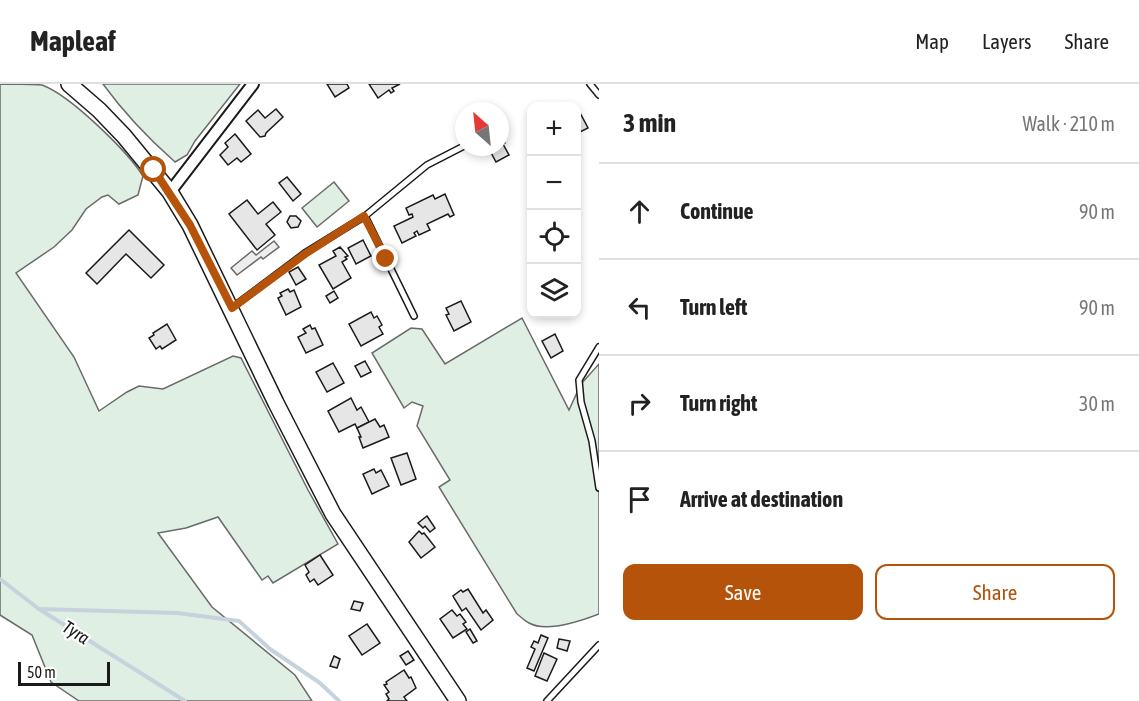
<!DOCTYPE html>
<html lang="en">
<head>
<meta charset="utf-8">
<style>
	:root { --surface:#fff; --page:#f6f6f6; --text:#222; --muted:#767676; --line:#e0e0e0; --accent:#b45309 }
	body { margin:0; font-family:"Asap Condensed",sans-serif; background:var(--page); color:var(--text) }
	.controls { position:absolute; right:18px; top:18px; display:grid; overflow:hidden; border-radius:12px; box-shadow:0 3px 9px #0003 }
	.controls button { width:54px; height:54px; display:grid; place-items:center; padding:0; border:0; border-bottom:2px solid var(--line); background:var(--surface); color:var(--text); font:30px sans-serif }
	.compass { position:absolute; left:455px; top:18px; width:54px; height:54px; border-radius:50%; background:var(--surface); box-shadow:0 3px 9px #0003; rotate:333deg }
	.scale { position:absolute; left:18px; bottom:15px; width:92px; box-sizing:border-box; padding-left:6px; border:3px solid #1a1a1a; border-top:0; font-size:16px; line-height:21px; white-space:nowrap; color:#1a1a1a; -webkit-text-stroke:4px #fff; paint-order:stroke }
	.stop { position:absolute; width:18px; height:18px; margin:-14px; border:4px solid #b45309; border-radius:50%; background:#fff }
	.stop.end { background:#b45309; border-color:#fff; box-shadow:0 2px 6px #0008 }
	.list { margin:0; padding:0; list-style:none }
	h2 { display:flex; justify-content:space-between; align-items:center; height:78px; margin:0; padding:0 24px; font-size:26px }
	h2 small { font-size:20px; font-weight:400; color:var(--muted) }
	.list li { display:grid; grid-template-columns:39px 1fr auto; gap:18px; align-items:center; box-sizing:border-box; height:96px; padding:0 24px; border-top:2px solid var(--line) }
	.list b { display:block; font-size:22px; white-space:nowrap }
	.list em { font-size:20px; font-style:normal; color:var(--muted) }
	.actions { display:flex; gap:12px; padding:18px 24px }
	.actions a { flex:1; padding:14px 0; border:2px solid var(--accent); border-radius:12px; text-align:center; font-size:21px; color:var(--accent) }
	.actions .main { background:var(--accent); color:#fff }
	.icon { flex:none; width:33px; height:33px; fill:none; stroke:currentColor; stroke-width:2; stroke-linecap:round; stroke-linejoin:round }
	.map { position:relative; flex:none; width:599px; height:617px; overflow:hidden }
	header { display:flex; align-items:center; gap:36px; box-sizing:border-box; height:84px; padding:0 30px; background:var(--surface); border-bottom:2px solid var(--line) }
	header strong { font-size:28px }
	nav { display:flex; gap:33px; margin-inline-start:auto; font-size:21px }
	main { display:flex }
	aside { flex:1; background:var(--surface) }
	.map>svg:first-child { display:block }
	.green { fill:#e0efe3; stroke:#6a6a6a; stroke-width:1.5 }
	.parking { fill:#ededed; stroke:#6a6a6a; stroke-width:1.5 }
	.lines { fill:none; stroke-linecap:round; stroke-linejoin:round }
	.stream { stroke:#c6d2dc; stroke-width:4 }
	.building { fill:#e6e6e6; stroke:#1a1a1a; stroke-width:1.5 }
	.lane-casing { stroke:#1a1a1a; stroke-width:8 }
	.street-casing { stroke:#1a1a1a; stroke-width:14 }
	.secondary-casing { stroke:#1a1a1a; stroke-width:18 }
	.lane { stroke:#fff; stroke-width:5 }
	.street { stroke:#fff; stroke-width:10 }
	.secondary { stroke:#fff; stroke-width:15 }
	.route { stroke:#b45309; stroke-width:8 }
	.labels { text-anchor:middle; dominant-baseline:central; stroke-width:4.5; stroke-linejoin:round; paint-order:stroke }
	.water-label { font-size:18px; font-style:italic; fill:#1a1a1a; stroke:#fff }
</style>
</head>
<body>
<header>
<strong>Mapleaf</strong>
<nav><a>Map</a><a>Layers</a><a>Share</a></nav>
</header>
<main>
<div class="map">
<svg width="599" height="617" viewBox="0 0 599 617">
	<rect width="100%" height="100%" fill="#fff"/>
	<g class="green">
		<path d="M0,0C12,0 31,0 42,1C70,11 127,67 143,92L138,111L119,120L108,111L102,113L86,125L72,146L54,163L16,189L74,273L99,327L127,308L139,302L163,305L233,272L241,274L308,406L338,460L273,499L268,492L262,496L218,433L186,444L158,449L212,523L295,591L312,617H79L51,598L32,551L0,531Z"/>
		<path d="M103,0H240L195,57L187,71L175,78C148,54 124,29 103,0Z"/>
		<polygon points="334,98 349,117 317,143 302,124"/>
		<path d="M522,234L569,326L581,300L599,280V530C581,537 547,549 529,539C525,537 521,533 517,530L439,403L450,396L417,342L423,322L412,318L404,324L372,269L411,244L422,245L445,280Z"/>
	</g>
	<polygon class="parking" points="274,157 279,163 263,175 261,173 237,191 231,184 252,167 256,171"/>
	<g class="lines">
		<g class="stream">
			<polyline points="0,495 39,525 185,617"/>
			<polyline points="39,525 177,529 239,537 270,565 320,599 339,617"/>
		</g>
	</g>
	<g class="building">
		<polygon points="327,0 347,0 349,4 335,13"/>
		<polygon points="369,0 400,0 392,4 394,7 391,9 389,6 378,14"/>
		<polygon points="276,25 283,33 266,49 265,52 260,53 246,37 258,26 265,34"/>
		<polygon points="578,25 588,44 576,50 576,26"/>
		<polygon points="235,50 251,70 241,78 237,74 228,81 220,71 228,63 225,59"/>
		<polygon points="503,54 505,59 503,60 509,71 496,78 488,63 500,63 500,56"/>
		<polygon points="287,93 301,110 293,117 279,99"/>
		<polygon points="445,110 454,131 450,133 448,130 427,140 430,146 419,151 417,147 414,149 416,152 402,159 394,142 413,133 412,130 409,131 406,124 433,111 435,115"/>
		<polygon points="247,116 258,130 273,118 281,128 266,140 275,151 257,166 229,130"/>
		<polygon points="290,132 296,132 301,137 298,143 291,144 287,138"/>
		<polygon points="129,146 164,181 151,194 126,170 97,200 86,189"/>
		<polygon points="363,156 371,172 356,180 348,164"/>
		<polygon points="340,163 348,172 345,173 347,175 342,178 351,194 333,205 319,181 336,172 333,167"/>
		<polygon points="298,183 306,195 296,201 289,188"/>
		<polygon points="288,205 290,208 294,206 301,223 286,231 278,214 282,212 280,209"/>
		<polygon points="334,207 338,214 330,219 326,212"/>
		<polygon points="461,217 471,238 454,247 446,231 449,230 446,224"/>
		<polygon points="371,228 374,234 377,232 382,241 379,243 383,250 361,262 349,240"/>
		<polygon points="167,240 176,256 162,265 160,262 156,265 149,254 154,251 153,249"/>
		<polygon points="310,241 312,245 315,244 323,261 306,269 298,253 306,249 303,245"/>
		<polygon points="555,250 563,267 551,274 542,257"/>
		<polygon points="365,277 371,288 361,293 355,282"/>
		<polygon points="333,279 344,299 327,308 316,288"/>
		<polygon points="351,314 357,326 361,323 369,338 357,344 355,340 339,348 328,327"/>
		<polygon points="375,335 380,343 384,341 389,353 363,364 359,353 361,353 357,344"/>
		<polygon points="407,369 416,395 401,401 391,374"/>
		<polygon points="374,385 376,389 381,386 389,402 372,410 363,390"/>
		<polygon points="427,432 435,444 430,448 425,442 423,444 418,439"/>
		<polygon points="419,447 422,450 424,449 435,463 421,474 409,458"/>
		<polygon points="320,471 333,491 318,501 314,495 310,498 306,491 309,488 305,481"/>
		<polygon points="468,505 483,529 486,526 493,536 481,546 466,524 462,527 454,514 453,512 461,506 463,508"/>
		<polygon points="354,517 363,519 360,527 351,525"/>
		<polygon points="452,526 457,532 460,530 466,538 463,540 467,545 453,554 440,535"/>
		<polygon points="367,540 380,559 362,571 349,552"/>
		<polygon points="470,545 477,557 473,559 466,548"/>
		<polygon points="541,551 548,554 534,587 527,584 535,565 531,563 534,557 538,559"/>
		<polygon points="559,555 570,557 567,567 557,564"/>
		<polygon points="408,567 414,576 406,581 400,572"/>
		<polygon points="544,569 557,575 547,597 535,592"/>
		<polygon points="334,572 340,575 337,584 330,582"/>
		<polygon points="404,586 409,594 411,593 416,604 404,613 407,617 387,617 389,615 386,610 389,608 384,601 387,600 386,598"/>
	</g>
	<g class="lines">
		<g class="lane-casing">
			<g id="lane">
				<polyline points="590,0 599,11"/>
				<polyline points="365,132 414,232"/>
				<polyline points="233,223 305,169 365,132 427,81 464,62"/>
				<polyline points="599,263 579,296 581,318 592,357 599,404"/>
				<polyline points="547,617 599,561"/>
			</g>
		</g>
		<g class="street-casing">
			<polyline id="street" points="170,108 253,0"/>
		</g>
		<g class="secondary-casing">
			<polyline id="secondary" points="69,0 99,26 124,52 170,108 190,141 276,319 333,430 458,617"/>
		</g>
		<use href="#lane" class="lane"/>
		<use href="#street" class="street"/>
		<use href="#secondary" class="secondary"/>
	</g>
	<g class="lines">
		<polyline class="route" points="154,86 190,141 232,224 305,170 364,132 386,175"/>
	</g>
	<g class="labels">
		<g class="water-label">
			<text transform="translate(76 548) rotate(32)">Tyra</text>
		</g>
	</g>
</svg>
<div class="controls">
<button>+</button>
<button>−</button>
<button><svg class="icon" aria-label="locate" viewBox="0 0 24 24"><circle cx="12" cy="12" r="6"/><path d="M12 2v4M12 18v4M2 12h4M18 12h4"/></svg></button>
<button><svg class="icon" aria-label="layers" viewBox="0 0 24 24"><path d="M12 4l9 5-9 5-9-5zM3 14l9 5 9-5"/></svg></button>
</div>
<svg class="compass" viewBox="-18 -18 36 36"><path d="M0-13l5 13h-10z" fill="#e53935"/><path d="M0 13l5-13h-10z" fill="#767676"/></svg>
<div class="scale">50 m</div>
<div class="stop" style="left:154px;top:86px"></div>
<div class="stop end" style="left:386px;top:175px"></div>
</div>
<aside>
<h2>3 min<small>Walk · 210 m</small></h2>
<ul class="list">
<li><svg class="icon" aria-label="ahead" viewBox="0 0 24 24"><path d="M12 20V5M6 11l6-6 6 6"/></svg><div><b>Continue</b></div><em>90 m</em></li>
<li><svg class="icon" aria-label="left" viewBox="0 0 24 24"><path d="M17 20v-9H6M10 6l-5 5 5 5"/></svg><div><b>Turn left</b></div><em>90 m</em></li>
<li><svg class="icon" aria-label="right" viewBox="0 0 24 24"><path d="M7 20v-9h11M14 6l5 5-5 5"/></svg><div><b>Turn right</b></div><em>30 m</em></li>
<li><svg class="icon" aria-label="arrive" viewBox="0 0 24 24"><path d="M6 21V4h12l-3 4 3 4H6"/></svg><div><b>Arrive at destination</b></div></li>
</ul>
<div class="actions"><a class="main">Save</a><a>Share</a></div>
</aside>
</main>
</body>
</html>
